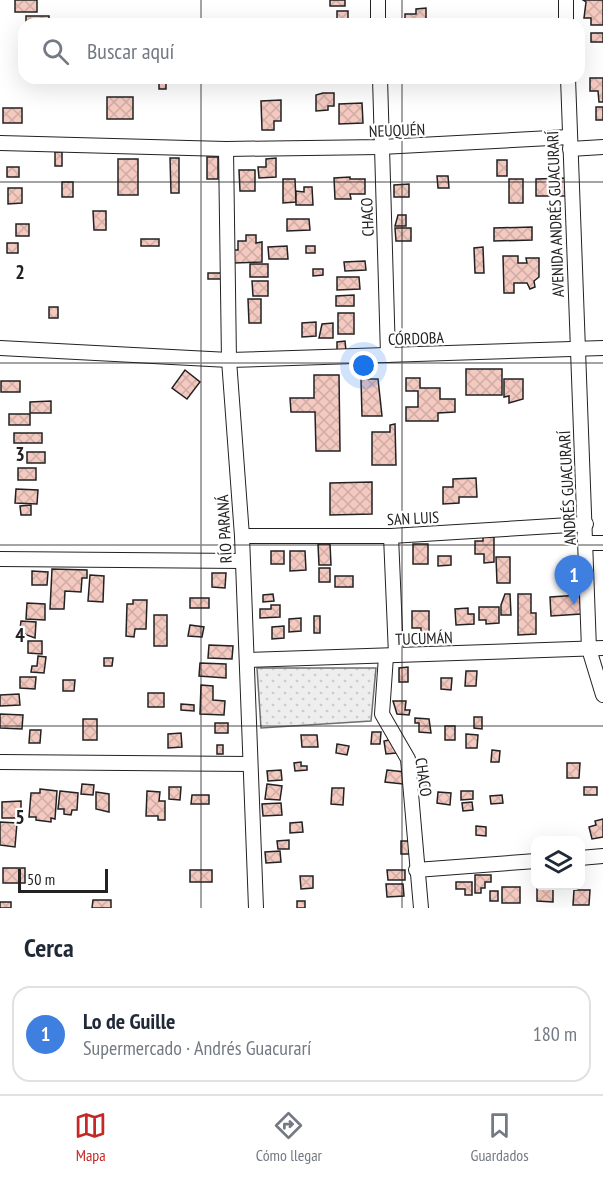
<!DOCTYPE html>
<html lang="es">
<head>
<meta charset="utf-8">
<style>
	:root { --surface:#fff; --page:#f6f6f7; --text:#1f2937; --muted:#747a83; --line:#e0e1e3; --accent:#c62828 }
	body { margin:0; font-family:"PT Sans Narrow",sans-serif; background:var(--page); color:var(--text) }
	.controls { position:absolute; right:18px; bottom:18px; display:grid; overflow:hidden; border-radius:12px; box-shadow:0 6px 24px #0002 }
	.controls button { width:54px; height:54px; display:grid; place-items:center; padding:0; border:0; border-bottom:2px solid var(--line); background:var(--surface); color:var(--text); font:30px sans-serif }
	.scale { position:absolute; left:18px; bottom:15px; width:90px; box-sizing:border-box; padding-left:6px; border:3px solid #222; border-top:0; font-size:16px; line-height:21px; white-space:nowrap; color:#222; -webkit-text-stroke:4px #fff; paint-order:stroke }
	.you { position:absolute; left:364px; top:366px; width:21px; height:21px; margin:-15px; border:4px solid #fff; border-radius:50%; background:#1a73e8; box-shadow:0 0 0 9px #1a73e833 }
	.badge { display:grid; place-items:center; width:39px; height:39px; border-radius:50%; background:var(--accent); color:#fff; font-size:20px; font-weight:700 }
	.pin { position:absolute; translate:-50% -50px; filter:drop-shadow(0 2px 3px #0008) }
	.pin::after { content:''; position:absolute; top:32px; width:21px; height:18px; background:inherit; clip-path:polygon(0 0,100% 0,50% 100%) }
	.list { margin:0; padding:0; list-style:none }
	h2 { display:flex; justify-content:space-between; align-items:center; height:78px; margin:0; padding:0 24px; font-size:26px }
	h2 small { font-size:20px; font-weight:400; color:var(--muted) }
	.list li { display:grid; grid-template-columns:39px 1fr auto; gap:18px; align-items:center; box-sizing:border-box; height:96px; margin:0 12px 12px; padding:0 12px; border:2px solid var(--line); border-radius:18px }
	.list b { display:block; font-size:22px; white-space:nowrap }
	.list p { margin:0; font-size:20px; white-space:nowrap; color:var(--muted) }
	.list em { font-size:20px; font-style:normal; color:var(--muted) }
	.icon { flex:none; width:33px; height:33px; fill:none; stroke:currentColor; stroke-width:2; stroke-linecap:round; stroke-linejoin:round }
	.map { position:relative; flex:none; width:603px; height:908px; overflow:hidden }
	.search { position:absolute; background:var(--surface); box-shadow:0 6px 24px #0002; left:18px; right:18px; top:18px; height:66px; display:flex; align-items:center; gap:15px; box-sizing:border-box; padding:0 21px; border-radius:18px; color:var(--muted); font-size:22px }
	.sheet { height:186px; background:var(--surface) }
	nav { display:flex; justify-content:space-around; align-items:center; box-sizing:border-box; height:84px; border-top:2px solid var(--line); background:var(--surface); font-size:16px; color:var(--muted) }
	nav a { display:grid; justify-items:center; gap:3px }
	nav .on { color:var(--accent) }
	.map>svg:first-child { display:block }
	.park { fill:url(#park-dots); stroke:#6f6f6f; stroke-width:1.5 }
	.building { fill:url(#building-cross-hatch); stroke:#222; stroke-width:1.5 }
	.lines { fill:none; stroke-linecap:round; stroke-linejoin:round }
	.minor-casing { stroke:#222; stroke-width:16 }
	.minor { stroke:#fff; stroke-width:14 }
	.grid { fill:none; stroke:#222; stroke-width:1.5; stroke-opacity:0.55 }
	.labels { text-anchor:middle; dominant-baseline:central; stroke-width:4.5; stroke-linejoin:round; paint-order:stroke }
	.street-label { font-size:16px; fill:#222; stroke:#fff }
	.grid-label { font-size:20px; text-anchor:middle; font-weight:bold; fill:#222; stroke:#fff; stroke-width:4.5; stroke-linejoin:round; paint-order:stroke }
</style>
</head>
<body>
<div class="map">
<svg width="603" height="908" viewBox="0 0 603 908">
	<defs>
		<pattern id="park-dots" width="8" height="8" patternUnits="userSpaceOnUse" patternTransform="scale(1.5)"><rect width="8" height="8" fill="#eee"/><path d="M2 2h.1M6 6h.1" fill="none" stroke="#ccc" stroke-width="1.8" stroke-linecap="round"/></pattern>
		<pattern id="building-cross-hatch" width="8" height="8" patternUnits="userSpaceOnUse" patternTransform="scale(1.5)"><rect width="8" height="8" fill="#f3c9c0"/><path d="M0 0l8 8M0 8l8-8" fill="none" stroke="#d0aca5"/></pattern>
	</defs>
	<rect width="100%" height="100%" fill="#fff"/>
	<polygon class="park" points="257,668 376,668 371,721 261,728"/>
	<g class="building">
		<rect x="15" y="0" width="22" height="12"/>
		<rect x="330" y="0" width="15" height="6"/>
		<polygon points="583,0 603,0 603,25 591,25 591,18 584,18 586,2"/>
		<polygon points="426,8 426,24 405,24 405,14 416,14 416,9"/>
		<rect x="337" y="11" width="11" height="13"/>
		<rect x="26" y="16" width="23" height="8"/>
		<rect x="591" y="33" width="12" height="9"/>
		<rect x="19" y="53" width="5" height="13"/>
		<rect x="70" y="78" width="15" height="5"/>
		<rect x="159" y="78" width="7" height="11"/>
		<polygon points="590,78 603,78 603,102 599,102 598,91 590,91"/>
		<polygon points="323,93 334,93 334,106 328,106 328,110 316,111 316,95"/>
		<rect x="107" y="97" width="26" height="22"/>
		<polygon points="281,100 281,121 274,121 274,130 262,130 261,101"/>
		<polygon points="362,103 363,123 339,124 339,104"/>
		<rect x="596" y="107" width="7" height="13"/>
		<rect x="3" y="108" width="19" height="15"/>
		<rect x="55" y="152" width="7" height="14"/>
		<rect x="207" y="157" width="11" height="22"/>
		<polygon points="170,158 179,158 179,193 171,193"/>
		<polygon points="276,158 276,177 259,178 258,167 266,167 266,159"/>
		<rect x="118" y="159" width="20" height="36"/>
		<rect x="497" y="160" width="10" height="16"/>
		<rect x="7" y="167" width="12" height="10"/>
		<polygon points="239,170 255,170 255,191 240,191"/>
		<polygon points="437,176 448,176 449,188 438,188"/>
		<polygon points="350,177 350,179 365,179 365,194 350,194 351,199 335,199 334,178"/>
		<polygon points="568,178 568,196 536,196 536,179"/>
		<polygon points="283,179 295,179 296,202 283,203"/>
		<rect x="509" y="179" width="14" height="24"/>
		<rect x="62" y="182" width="11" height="15"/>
		<polygon points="409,184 409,197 394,197 394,185"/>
		<polygon points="304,187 312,187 313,205 296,205 296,191 304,192"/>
		<polygon points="8,188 22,188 22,203 8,204"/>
		<polygon points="93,211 106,211 106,230 94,230"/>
		<polygon points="398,215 406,215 406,226 395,226"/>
		<polygon points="287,219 309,219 310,230 287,231"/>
		<rect x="16" y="224" width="13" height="12"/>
		<polygon points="532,227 532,240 494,241 494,228"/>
		<polygon points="395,228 411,228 411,241 396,241"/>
		<polygon points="246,235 256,235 256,243 262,242 262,262 234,263 234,250 238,250 238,241 246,241"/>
		<rect x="141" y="239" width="18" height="7"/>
		<rect x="7" y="243" width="11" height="10"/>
		<polygon points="287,246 288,259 269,259 268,247"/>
		<rect x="306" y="246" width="9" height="7"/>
		<polygon points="483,247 484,273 475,273 474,248"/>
		<polygon points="503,256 518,256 518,263 527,263 526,258 539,258 539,277 534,281 535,287 530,289 527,283 514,283 514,293 504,293"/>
		<polygon points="365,261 366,270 345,271 344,262"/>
		<rect x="250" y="264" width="18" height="13"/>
		<polygon points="313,269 323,269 323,275 313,276"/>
		<rect x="208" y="273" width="14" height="6"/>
		<polygon points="337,277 359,277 360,289 337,290"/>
		<polygon points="252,281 268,281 268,296 253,296"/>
		<polygon points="354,295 354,306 336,306 336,296"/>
		<polygon points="248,299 261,299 261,323 249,323"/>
		<rect x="49" y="307" width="9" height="11"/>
		<rect x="338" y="313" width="16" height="21"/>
		<polygon points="316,322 316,336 302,337 302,323"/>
		<polygon points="333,323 333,338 319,338 322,324"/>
		<polygon points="345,341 346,351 337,351 337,342"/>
		<rect x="466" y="369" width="36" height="26"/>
		<polygon points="185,370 200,382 187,399 172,388"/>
		<polygon points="314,375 339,375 340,451 316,451 315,412 291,412 290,398 314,398"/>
		<polygon points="406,378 420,378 420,388 440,388 440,399 455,399 455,412 438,413 438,421 406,421 406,407 418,407 418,391 406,391"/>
		<polygon points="361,379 378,379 382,416 362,416"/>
		<polygon points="504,379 523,379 523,399 509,403 509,396 504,397"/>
		<rect x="1" y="381" width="19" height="11"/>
		<polygon points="51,401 51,413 30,413 30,402"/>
		<rect x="9" y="414" width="21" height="11"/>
		<polygon points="395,424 396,465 372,465 372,432 390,432 390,425"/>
		<rect x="14" y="433" width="28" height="10"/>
		<rect x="27" y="452" width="18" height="11"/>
		<rect x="18" y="468" width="18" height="12"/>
		<polygon points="476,478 477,497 459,497 459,503 443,504 443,487 453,487 453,479"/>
		<polygon points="372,482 372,514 330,515 330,483"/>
		<polygon points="16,489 38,490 37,504 15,503"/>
		<polygon points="31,505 31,515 21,515 20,506"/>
		<polygon points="483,537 494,537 494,562 484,563 484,554 475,554 475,541 483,541"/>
		<polygon points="318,544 330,544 331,565 319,565"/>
		<rect x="413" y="544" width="15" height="20"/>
		<rect x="271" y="551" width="13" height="13"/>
		<polygon points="290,551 305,551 306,570 290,571"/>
		<polygon points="438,556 451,556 451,565 438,566"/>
		<polygon points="496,557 510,557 510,583 497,583"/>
		<rect x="319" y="568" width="11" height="14"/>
		<polygon points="52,569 87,570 87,578 82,578 81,592 65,591 64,609 50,609"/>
		<polygon points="32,571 48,572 47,585 32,585"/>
		<polygon points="212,573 226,573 225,588 212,587"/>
		<polygon points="90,575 104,576 103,602 88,601"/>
		<rect x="335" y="576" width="18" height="11"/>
		<polygon points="273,594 274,601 263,602 263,595"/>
		<polygon points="505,594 510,594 511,615 501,615 501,605"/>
		<polygon points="518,594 531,594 531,613 536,613 536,634 518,635"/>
		<polygon points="580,595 581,614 551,616 550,597"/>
		<rect x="190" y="598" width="19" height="10"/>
		<polygon points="133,600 147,600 146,629 135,629 134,637 126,636 127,604 133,604"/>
		<polygon points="27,603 45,604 45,620 26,619"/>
		<polygon points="271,605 280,605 280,617 260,618 260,609 271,609"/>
		<polygon points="479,607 499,607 499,623 486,624 486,620 479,620"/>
		<polygon points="468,608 468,614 474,614 474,624 456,625 455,609"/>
		<polygon points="412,611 429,611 429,632 421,632 421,628 412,628"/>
		<rect x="154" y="615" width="13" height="31"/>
		<rect x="314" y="616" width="6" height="17"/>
		<polygon points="301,618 301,631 289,632 289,619"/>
		<polygon points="21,621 36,622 35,638 24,634 24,629 20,629"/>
		<polygon points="190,625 204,627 202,637 188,636"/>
		<polygon points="284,626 284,638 272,639 272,627"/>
		<polygon points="28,641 42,641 42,654 28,653"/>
		<polygon points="209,645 233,646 232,659 208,658"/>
		<polygon points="38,656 46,657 44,673 31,672 32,666 37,666"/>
		<polygon points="104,658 113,658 112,666 104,666"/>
		<polygon points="200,663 226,664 226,678 199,676"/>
		<polygon points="408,667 408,682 399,682 399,668"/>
		<polygon points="466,671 477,671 476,686 465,686"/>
		<polygon points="20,677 36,677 35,689 20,688"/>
		<polygon points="441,678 452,678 451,690 441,689"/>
		<polygon points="63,680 75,680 74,691 63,691"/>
		<polygon points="201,685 213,686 213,700 225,701 224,715 200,714"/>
		<rect x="148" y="693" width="16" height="14"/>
		<polygon points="19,694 20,705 0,706 0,695"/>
		<polygon points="393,701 406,701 405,710 410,710 409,715 397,714"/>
		<polygon points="181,704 194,705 194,711 181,710"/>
		<polygon points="0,714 23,715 22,729 0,728"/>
		<polygon points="474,717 482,717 482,729 474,728"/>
		<polygon points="415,718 429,719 431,733 419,732 419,723 415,723"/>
		<rect x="83" y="719" width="14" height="21"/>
		<rect x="215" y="723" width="13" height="10"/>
		<rect x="445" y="726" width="10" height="14"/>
		<polygon points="30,730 41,730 40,743 29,743"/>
		<polygon points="372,732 381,732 380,744 371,744"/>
		<polygon points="181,733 182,747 168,748 168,734"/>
		<polygon points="466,734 478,735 477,748 466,748"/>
		<polygon points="301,735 317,735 318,747 302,747"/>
		<polygon points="394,739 396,753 386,754 384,741"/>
		<polygon points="337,744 349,746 347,755 336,753"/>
		<rect x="217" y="745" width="6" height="9"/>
		<polygon points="492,750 500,751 499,762 491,762"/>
		<polygon points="301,762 301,766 307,766 307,770 295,771 294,763"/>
		<polygon points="567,763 580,763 579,778 567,778"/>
		<polygon points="281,770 282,780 268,781 267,771"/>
		<polygon points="387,770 405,772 403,784 385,782"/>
		<polygon points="82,784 94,785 93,795 81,794"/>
		<polygon points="267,784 282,786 280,800 265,799"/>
		<polygon points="420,784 430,784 430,791 420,792"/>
		<polygon points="169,787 181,787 180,800 169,799"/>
		<rect x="584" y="787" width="13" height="8"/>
		<polygon points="332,788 344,788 343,805 331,804"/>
		<polygon points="40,789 57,791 55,819 51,818 51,822 36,820 36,817 29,817 31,793 40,793"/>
		<polygon points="60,791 78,793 77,810 72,810 71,815 64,814 64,809 58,809"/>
		<polygon points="147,791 160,792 159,801 165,801 165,820 158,820 158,816 146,816"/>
		<polygon points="461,791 473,791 473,799 461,800"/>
		<polygon points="96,792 109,794 109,812 96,809"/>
		<polygon points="438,792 451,793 450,805 437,803"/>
		<polygon points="192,795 209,795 209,804 191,804"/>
		<polygon points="502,795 503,803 491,804 490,796"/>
		<polygon points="21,801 21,818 2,818 2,802"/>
		<polygon points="472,802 473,810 463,811 462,803"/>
		<polygon points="281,803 282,815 263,816 262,804"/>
		<polygon points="603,819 603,837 592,839 589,827 596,825 595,821"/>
		<polygon points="0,822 17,823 15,847 0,845"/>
		<polygon points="302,822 303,832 290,833 290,823"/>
		<polygon points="476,826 486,827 486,836 476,835"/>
		<polygon points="289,840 289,849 278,849 277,841"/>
		<polygon points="401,841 409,841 410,854 401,854"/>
		<polygon points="280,851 281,862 266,863 265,852"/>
		<rect x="3" y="868" width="22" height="15"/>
		<rect x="190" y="870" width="22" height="12"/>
		<polygon points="387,870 405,870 405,880 388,880"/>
		<polygon points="475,875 491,875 491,882 485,882 485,888 481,888 481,893 475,893"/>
		<polygon points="300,876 313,876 313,888 301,889"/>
		<polygon points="456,882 472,882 472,895 465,895 465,889 456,889"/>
		<polygon points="386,884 403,884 404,896 387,897"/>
		<polygon points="537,886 553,886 553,902 537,901"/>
		<rect x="502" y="887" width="18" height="16"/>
		<polygon points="574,890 590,890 589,905 573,905"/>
		<rect x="490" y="891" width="8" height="10"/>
		<polygon points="93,900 111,900 111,908 92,908"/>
		<rect x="297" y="901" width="8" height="7"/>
		<rect x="0" y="902" width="11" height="6"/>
	</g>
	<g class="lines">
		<g class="minor-casing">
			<g id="minor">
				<polyline points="378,0 378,24"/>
				<polyline points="566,0 566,24"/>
				<polyline points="380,78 388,355"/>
				<polyline points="568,78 589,649 603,695"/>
				<polyline points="0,143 226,149 381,147 569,137"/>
				<polyline points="226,149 229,360 242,536 256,908"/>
				<polyline points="570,149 603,147"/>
				<polyline points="0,348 229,360 603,348"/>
				<polyline points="242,536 391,536 586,524"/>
				<polyline points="391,536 396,655"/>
				<polyline points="587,543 603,543"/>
				<polyline points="0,559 242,561"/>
				<polyline points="386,656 382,714 408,759 421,908"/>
				<polyline points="247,660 603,648"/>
				<polyline points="0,762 249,764"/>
				<polyline points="580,858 603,856"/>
				<polyline points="416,870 536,861"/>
			</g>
		</g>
		<use href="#minor" class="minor"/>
	</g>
	<path class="grid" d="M201,0V24M402,0V24M201,78V908M402,78V908M0,182H603M0,363H603M0,545H603M0,726H603"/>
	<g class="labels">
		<g class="street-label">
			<text transform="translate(397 130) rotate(-2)">NEUQUÉN</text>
			<text transform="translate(555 214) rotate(-92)">AVENIDA ANDRÉS GUACURARÍ</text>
			<text transform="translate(367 217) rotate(-92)">CHACO</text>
			<text transform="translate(416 338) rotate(-2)">CÓRDOBA</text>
			<text transform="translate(567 488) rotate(-93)">ANDRÉS GUACURARÍ</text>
			<text transform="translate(413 518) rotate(-3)">SAN LUIS</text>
			<text transform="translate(224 529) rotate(-93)">RÍO PARANÁ</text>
			<text transform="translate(424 638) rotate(-2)">TUCUMÁN</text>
			<text transform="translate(424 777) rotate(82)">CHACO</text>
		</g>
	</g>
	<g class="grid-label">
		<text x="20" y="279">2</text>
		<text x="20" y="461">3</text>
		<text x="20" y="642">4</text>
		<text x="20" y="824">5</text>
	</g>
</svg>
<div class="controls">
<button><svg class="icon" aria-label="layers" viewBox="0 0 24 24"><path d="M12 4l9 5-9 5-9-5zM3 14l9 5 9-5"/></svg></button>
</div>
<div class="scale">50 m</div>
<div class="you"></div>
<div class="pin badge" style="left:574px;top:605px;background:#3f7fe0">1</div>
<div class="search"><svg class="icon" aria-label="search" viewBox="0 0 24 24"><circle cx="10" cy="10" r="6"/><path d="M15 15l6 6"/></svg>Buscar aquí</div>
</div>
<section class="sheet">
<h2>Cerca<small></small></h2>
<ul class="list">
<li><span class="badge" style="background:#3f7fe0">1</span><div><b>Lo de Guille</b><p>Supermercado · Andrés Guacurarí</p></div><em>180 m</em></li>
</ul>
</section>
<nav>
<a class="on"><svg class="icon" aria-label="map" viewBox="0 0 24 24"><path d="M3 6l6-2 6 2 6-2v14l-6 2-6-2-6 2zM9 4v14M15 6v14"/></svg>Mapa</a>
<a><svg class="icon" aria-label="directions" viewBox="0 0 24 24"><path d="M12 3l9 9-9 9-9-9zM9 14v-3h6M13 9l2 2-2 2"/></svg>Cómo llegar</a>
<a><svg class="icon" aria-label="saved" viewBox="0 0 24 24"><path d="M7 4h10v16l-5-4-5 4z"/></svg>Guardados</a>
</nav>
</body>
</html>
